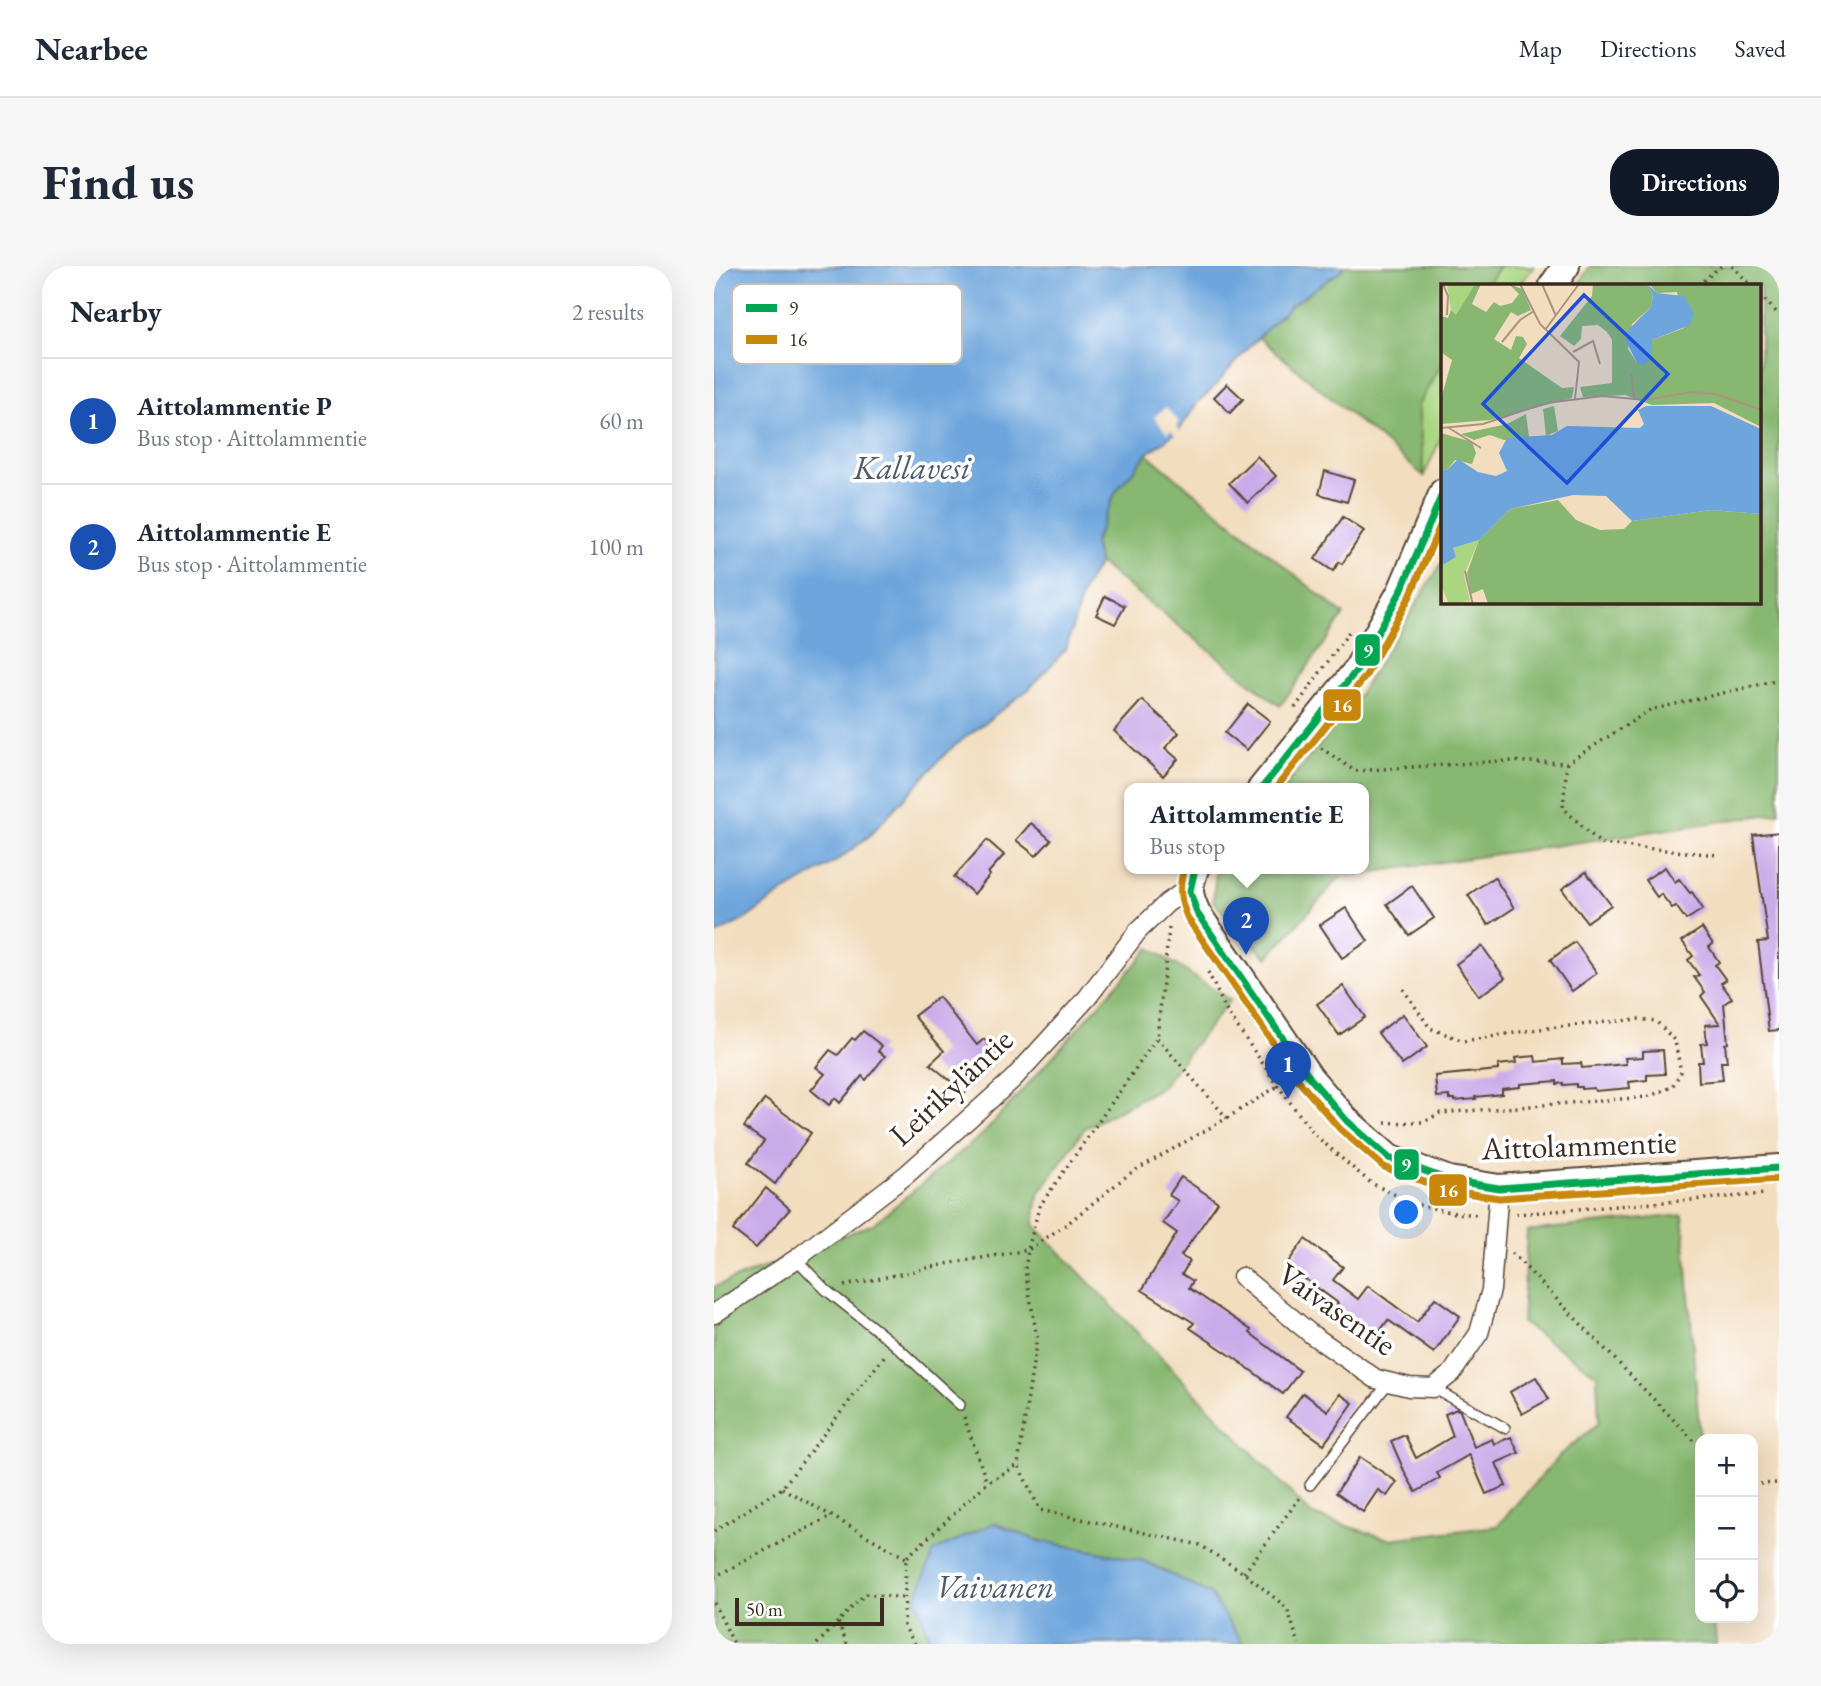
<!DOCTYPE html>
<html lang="en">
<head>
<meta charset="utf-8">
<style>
	:root { --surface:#fff; --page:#f6f6f7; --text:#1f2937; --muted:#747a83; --line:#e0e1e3; --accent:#111827 }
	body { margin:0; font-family:"EB Garamond",serif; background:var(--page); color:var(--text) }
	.controls { position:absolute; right:21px; bottom:21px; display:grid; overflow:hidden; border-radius:14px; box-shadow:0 7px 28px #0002 }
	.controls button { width:63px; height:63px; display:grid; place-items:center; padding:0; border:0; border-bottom:2px solid var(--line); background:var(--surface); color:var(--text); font:35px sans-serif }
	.scale { position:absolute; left:21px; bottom:18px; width:149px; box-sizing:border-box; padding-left:7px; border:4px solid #3b2a1e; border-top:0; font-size:19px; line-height:24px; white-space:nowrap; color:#3b2a1e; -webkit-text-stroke:5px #fff; paint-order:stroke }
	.you { position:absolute; left:693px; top:947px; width:24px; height:24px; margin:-18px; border:5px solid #fff; border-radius:50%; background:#1a73e8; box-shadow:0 0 0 10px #1a73e833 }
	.badge { display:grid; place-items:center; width:46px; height:46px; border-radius:50%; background:var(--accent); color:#fff; font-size:23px; font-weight:700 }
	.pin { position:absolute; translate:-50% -58px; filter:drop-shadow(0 2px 4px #0008) }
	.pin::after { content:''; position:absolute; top:37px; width:24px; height:21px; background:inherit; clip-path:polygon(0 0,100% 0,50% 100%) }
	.popup { position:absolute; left:410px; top:517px; width:245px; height:91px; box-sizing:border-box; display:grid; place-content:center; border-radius:14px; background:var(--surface); filter:drop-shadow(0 2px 5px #0005); font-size:23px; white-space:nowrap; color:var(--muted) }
	.popup b { font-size:26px; color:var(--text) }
	.popup::after { content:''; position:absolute; left:50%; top:100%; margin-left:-14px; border:14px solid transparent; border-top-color:var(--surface) }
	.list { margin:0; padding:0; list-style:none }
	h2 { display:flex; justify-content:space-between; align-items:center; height:91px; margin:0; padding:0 28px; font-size:30px }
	h2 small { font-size:23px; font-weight:400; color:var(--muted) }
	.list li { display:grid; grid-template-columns:46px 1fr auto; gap:21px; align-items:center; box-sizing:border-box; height:126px; padding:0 28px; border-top:2px solid var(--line) }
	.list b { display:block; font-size:26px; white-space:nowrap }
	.list p { margin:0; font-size:23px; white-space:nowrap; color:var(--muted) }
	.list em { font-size:23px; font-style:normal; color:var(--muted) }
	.icon { flex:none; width:38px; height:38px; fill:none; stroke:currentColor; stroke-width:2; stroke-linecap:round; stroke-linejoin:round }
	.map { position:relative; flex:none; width:1065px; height:1378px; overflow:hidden; border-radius:28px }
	header { display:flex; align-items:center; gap:42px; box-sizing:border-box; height:98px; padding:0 35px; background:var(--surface); border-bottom:2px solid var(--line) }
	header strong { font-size:33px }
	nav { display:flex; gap:38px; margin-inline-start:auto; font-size:24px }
	.intro { display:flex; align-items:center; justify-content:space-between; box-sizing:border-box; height:168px; padding:0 42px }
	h1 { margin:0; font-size:49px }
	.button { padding:18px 32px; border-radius:28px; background:var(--accent); color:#fff; font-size:24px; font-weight:700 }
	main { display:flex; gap:42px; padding:0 42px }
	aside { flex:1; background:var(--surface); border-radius:28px; box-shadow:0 7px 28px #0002 }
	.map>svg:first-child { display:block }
	.green { fill:#aad682; stroke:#728050; stroke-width:2 }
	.forest { fill:#87b770; stroke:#617047; stroke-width:2 }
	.water { fill:#6da5dc; stroke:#54687d; stroke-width:2 }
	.pier { fill:#f2ddbf }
	.building { fill:#caabe9 }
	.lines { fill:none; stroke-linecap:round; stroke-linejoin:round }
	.lane-casing { stroke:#564536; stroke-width:12 }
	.street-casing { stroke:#564536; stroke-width:21 }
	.secondary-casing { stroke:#564536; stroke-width:30 }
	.path { stroke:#564536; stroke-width:3.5; stroke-dasharray:2 5; stroke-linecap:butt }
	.lane { stroke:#fff; stroke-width:9 }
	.street { stroke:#fff; stroke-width:18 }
	.secondary { stroke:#fff; stroke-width:26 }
	.bus-1-casing { stroke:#fff; stroke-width:12 }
	.bus-2-casing { stroke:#fff; stroke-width:12 }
	.bus-1 { stroke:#00a651; stroke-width:7 }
	.bus-2 { stroke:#c88708; stroke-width:7 }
	.labels { text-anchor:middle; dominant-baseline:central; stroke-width:7; stroke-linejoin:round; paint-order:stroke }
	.street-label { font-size:32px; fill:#3b2a1e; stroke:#fff }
	.water-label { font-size:33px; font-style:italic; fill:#4f5b6a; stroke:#fff }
	.inset-road { fill:none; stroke:#a9957f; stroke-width:2 }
	.view { fill:#1d4ed8; fill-opacity:0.15; stroke:#1d4ed8; stroke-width:3.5 }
	.inset-edge { fill:none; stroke:#3b2a1e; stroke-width:3.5 }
	.key { fill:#fff; stroke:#c4bfbc; stroke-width:2 }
	.key-label { font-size:19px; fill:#3b2a1e }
	.line-badge { stroke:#fff; stroke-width:2.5 }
	.badge-label { font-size:19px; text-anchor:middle; font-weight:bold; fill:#fff }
</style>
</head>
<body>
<header>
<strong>Nearbee</strong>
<nav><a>Map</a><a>Directions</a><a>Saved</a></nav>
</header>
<div class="intro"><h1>Find us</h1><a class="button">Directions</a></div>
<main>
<aside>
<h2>Nearby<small>2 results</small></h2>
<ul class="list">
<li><span class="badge" style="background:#1a4fb4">1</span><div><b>Aittolammentie P</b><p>Bus stop · Aittolammentie</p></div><em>60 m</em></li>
<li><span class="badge" style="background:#1a4fb4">2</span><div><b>Aittolammentie E</b><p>Bus stop · Aittolammentie</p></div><em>100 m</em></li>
</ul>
</aside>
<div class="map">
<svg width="1065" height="1378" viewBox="0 0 1065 1378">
	<rect width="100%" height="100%" fill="#fff"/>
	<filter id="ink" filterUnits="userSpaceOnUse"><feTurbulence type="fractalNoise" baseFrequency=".0143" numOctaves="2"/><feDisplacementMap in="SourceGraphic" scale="14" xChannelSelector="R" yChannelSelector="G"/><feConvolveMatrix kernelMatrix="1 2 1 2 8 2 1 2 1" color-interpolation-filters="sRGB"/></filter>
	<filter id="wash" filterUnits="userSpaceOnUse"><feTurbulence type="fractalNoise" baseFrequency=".00686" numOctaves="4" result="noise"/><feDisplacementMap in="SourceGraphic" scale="28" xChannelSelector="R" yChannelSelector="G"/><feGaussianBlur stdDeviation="1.57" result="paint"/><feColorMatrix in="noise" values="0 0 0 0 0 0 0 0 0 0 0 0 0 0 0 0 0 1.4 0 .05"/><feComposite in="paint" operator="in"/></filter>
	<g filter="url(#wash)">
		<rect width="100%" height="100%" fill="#f2ddbf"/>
		<g class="green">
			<polygon points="785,0 820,0 805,19 772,19"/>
			<polygon points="729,95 729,167 710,210 704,139"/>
		</g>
		<g class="forest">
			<polygon points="631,0 785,0 772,19 729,19 729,95 704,139 710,210 544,71 576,40 625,6"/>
			<polygon points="876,0 1065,0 1065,547 626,611 553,692 499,636 502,603 649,603 649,523 569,523 639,438 729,295 729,336 1046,336 1046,19 864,19"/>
			<polygon points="433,188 630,349 566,440 385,297 380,277 402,225"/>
			<polygon points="436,682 516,734 446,822 371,862 324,929 320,959 598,1249 675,1273 783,1260 845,1190 885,1157 883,1109 808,1057 813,965 969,949 986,1175 986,1352 1000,1352 1002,1378 529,1378 496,1328 430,1295 322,1274 280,1257 202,1332 217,1378 0,1378 0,1021 159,958 270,867"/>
		</g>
		<g class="water">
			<polygon points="0,0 631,0 625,6 576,40 531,85 500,121 484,136 466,163 433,188 402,225 380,277 385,297 370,323 352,383 315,423 235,484 154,571 124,594 68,627 30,654 0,669"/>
			<polygon points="280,1257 322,1274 430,1295 496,1328 529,1378 217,1378 202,1332 220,1285"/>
		</g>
		<polygon class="pier" points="452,141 465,156 462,160 467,166 462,170 457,164 453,167 440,151"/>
		<g id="blocks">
			<g class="building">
				<polygon points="513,118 529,133 516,147 500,131"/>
				<polygon points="543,190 562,210 534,237 515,217"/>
				<polygon points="611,205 640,214 633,236 605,228"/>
				<polygon points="629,251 650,265 628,298 625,296 619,305 601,293"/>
				<polygon points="391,330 411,340 401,358 382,349"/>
				<polygon points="428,434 465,467 451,482 464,493 449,510 400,465"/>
				<polygon points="534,438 556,455 533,484 511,467"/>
				<polygon points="317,557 337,574 322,590 302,574"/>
				<polygon points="1065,566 1065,764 1055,765 1044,676 1054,675 1039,569"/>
				<polygon points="273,574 290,589 274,607 276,609 260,628 240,611"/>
				<polygon points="951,601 961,616 965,613 976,627 978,626 989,643 972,654 962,640 958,642 947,628 943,631 931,614"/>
				<polygon points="872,606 897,639 873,656 848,623"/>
				<polygon points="780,611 800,642 774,659 754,629"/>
				<polygon points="698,620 720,652 695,669 673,638"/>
				<polygon points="632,642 654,675 628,692 606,659"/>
				<polygon points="988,662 999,678 995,681 1005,696 1001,699 1012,714 1007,717 1018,732 1010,738 1014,777 1011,778 1013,796 1007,796 1009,814 985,816 984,796 989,796 987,778 993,777 991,759 1006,758 987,730 991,726 980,711 985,709 974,694 979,690 968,675"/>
				<polygon points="861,676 883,707 858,725 836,694"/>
				<polygon points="768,680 791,712 765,730 742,698"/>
				<polygon points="629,720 651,751 625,769 603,738"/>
				<polygon points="225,731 263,779 270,773 286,791 251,827 216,798 230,785 200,750"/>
				<polygon points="689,748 713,781 688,799 664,767"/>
				<polygon points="149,765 168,780 164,785 171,790 152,814 148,810 126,837 121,832 115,839 97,824 111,808 102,801 116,784 124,789 138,772 141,774"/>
				<polygon points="949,784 951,808 933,809 933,814 915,816 916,822 881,825 880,822 868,823 868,821 862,821 862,818 849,819 849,817 843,818 843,815 806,818 806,821 788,823 788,828 761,831 762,833 741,835 741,833 735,833 735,830 723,831 721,810 784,804 784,799 802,797 801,792 821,790 822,796 849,793 849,798 867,797 868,802 912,798 911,792 929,791 929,785"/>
				<polygon points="51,833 97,867 61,918 34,897 50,875 30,861"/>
				<polygon points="467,911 504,936 467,990 476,995 468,1008 479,1015 475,1022 537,1064 536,1067 586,1105 569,1128 519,1091 476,1062 480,1057 428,1024 463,967 449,957 464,935 455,929"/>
				<polygon points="52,922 76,943 42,982 19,964"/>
				<polygon points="591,973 629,1001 619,1014 644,1033 654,1020 703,1056 721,1032 746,1050 720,1087 674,1054 658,1076 617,1046 624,1037 572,999"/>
				<polygon points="822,1111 835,1133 808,1148 796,1126"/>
				<polygon points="589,1127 614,1145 626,1128 639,1137 610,1178 572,1151"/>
				<polygon points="743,1143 746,1145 760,1181 778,1173 780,1178 797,1171 805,1187 782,1197 792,1220 772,1228 755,1189 723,1207 726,1212 702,1226 692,1209 677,1175 691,1169 702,1192 739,1170 731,1148"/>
				<polygon points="646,1191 683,1216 673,1230 664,1224 649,1246 622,1227"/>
			</g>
		</g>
	</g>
	<g filter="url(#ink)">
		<use href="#blocks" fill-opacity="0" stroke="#564536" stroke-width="2"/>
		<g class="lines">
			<g class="lane-casing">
				<g id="lane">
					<polyline points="82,993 112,1024 180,1078 246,1139"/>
					<polyline points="719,1122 791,1162"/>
					<polyline points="596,1219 675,1116"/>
				</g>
			</g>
			<g class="street-casing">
				<g id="street">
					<polyline points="528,1011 597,1068 662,1113 695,1121 719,1122 738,1107 765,1067 777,1024 785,922"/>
					<polyline points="0,1048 82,993 192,909 299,813 373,732 424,665 453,637 475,622"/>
				</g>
			</g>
			<g class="secondary-casing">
				<g id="secondary">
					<polyline points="839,19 852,0"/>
					<polyline points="547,523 642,405 687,325 729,226"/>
					<path d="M481,603C474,624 474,627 483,647L596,812L633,855L675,892L735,914L785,922L1065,902"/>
				</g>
			</g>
			<g class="path">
				<polyline points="1018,0 1037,19"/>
				<polyline points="984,19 1007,0"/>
				<polyline points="1046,29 1065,49"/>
				<polyline points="581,442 637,363"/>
				<polyline points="607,482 641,505 786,495 853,497 936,444 1065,414"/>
				<polyline points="853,497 849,542 887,578 1004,589"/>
				<polyline points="455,662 443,772 325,941 314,984 311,1003 323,1071 304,1199 326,1244 486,1279 530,1307 573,1342 585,1378"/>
				<polyline points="494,706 512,744 564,820 599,867 627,892 657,917 700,938 741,947 766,949"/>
				<polyline points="443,772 513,852"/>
				<polyline points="671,857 710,856 726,847 933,831 958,821 967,806 961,775 942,755 924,753 825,763 750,775 716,762 689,723"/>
				<polyline points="802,948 1052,928"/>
				<polyline points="798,987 986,1181"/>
				<polyline points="130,1020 232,998 314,984 353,958 415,908 513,852 564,820"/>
				<polyline points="250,1151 273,1217"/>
				<polyline points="1039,1218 1065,1217"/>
				<polyline points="68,1222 192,1292"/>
				<polyline points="0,1265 68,1222 172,1088"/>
				<polyline points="530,1307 587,1230"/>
				<polyline points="0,1311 117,1250"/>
				<polyline points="0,1337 20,1378"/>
				<polyline points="103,1378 124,1356"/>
				<polyline points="133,1378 124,1356 151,1328 191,1332"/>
				<polyline points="201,1378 190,1360 192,1292 273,1217 304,1199"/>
			</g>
			<use href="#lane" class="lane"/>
			<use href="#street" class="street"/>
			<use href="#secondary" class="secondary"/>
			<g class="bus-1-casing">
				<g id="bus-1">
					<polyline points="547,523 642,405 687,325 729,226"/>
					<polyline points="481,603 476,625 483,647 596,812 633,855 675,892 735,914 785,922 1065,902"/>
				</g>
			</g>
			<g class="bus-2-casing">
				<g id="bus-2">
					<polyline points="561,523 651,411 696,330 729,253"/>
					<path d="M470,603C464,622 466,635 474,653L588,819L626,863L670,901L732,924L785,932L1065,913"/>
				</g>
			</g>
			<use href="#bus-1" class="bus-1"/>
			<use href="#bus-2" class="bus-2"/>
		</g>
	</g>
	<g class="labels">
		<g class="street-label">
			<text transform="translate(237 821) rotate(-43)">Leirikyläntie</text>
			<text transform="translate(865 879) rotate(-2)">Aittolammentie</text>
			<text transform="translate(623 1043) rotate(35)">Vaivasentie</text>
		</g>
		<g class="water-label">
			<text x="198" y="201">Kallavesi</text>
			<text x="281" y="1320">Vaivanen</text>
		</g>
	</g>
	<g transform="translate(727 18)">
		<rect width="320" height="320" fill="#f2ddbf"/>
		<path d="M6,0H34L15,32L10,26ZM38,256L23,291L29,317L8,320L0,301V282L15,273L12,264Z" fill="#aad682"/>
		<path d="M34,0H40L31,20L45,28L53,18L59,22L71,19L78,10L68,0L81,5L90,26L77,32L70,28L53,55L70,66L75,52L82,53L86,60L78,74L121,104L133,103L131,114L49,136L0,140V115L11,76L0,68V32L7,34L10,26L15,31ZM152,0H206L212,11L210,23L191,40L187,65L196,79L211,73V56L243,44L236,8L216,9L208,0H320V143L273,119L211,121L184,111L142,113L139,103L171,99V56L166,48L157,41L141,42L140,55L133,62L119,52L151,12ZM113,122L117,147L105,152L102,125ZM85,130L88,153L63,156L49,151L33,156L20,150L66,140ZM0,149L31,158L35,169L31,180L14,176L6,186L0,185ZM117,216L135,236L159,246L183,245L191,237L270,226L320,230V320H47L42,305L30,310L26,289L38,256L69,225Z" fill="#87b770"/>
		<path d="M206,0L216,9L243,12L253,29L249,41L211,56V73L203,81L196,79L185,57L186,47L210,23L212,11ZM205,122H270L320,145V230L270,226L191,237L165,212L132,211L69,225L38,256L12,264L15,273L0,282V185L6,186L17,175L37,188L55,192L66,187L58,169L66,154L111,151L126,142L199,144L203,140L197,126Z" fill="#6da5dc"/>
		<path class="inset-road" d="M2,0L7,12L6,31M79,0L99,40L138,78L134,115M101,0L115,32M104,46L138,0M61,58L79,36L93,27M132,68L152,57L159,80M190,90L193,114M0,144L42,140L105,119L162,112L204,116L250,108L275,110L321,126M8,144L40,164M24,287L32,321"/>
		<path class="view" d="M143,11L227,90L126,199L42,120Z"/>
		<rect width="320" height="320" class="inset-edge"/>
	</g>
	<rect x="18" y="18" width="230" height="80" rx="10" class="key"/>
	<rect x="32" y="38" width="31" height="8" fill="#00a651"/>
	<rect x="32" y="69" width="31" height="9" fill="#c88708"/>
	<g class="key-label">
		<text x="75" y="49">9</text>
		<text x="75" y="80">16</text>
	</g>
	<g class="line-badge">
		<rect x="640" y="367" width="27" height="34" rx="7" fill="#00a651"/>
		<rect x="608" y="422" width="40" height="34" rx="7" fill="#c88708"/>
		<rect x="679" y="882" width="27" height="33" rx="7" fill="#00a651"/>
		<rect x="714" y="907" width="40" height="34" rx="7" fill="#c88708"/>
	</g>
	<g class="badge-label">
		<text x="654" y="391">9</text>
		<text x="628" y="446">16</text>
		<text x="692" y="905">9</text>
		<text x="734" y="931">16</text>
	</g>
</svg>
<div class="controls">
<button>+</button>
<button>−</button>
<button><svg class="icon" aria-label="locate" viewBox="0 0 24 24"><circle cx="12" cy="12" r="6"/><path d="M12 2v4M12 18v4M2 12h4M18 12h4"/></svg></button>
</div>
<div class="scale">50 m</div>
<div class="you"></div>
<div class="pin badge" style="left:574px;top:833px;background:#1a4fb4">1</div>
<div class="pin badge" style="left:532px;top:689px;background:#1a4fb4">2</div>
<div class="popup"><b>Aittolammentie E</b>Bus stop</div>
</div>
</main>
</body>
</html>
